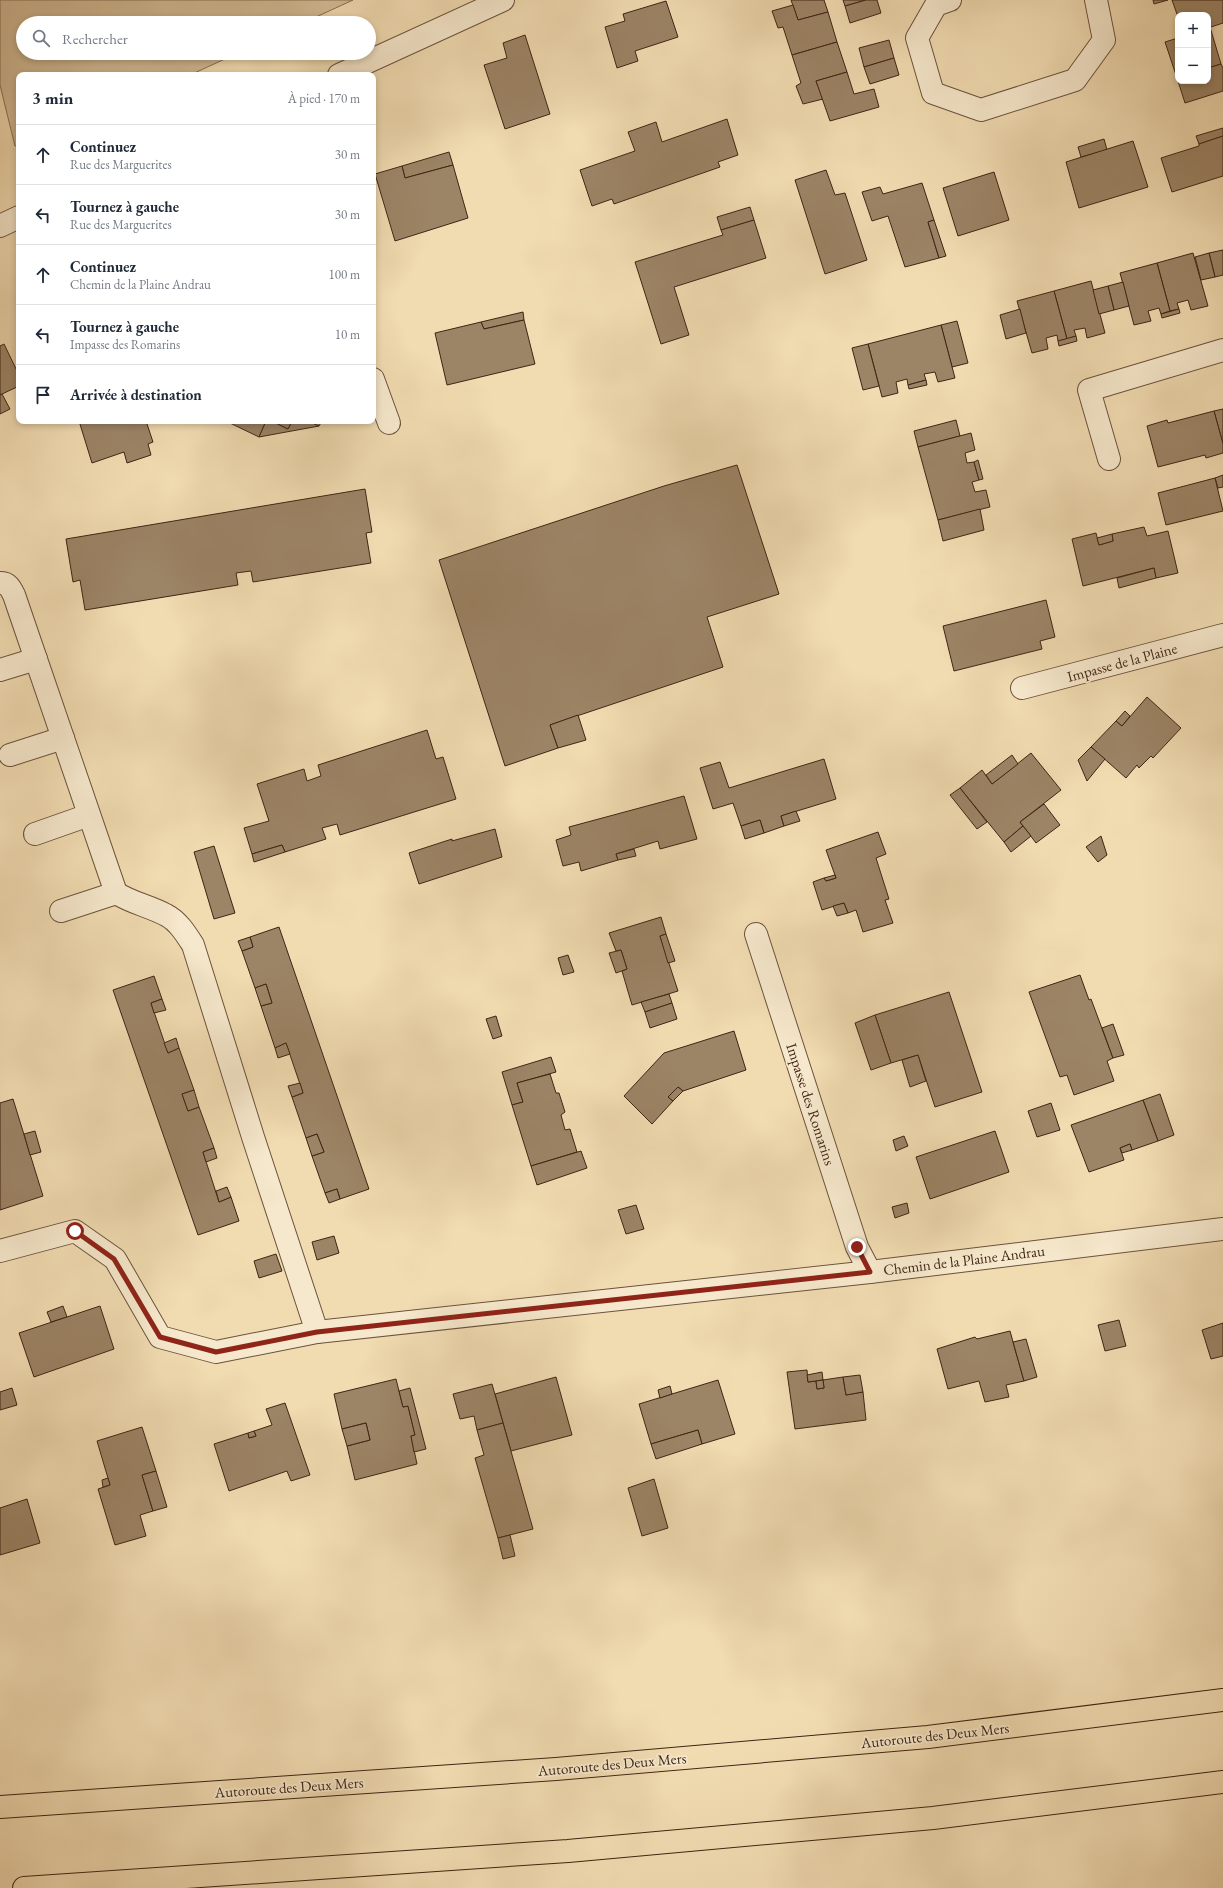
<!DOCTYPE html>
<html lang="fr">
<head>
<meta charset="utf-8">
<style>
	:root { --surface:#fff; --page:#f2f2f3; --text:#1f2937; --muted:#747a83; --line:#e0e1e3 }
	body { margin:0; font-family:"EB Garamond",serif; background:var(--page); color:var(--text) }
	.controls { position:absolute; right:12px; top:12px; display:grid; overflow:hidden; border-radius:8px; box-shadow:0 2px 6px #0003 }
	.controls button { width:36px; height:36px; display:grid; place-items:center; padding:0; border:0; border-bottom:1px solid var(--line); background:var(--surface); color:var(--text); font:20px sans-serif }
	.stop { position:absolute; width:12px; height:12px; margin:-9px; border:3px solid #8f2418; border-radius:50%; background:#fff }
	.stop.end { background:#8f2418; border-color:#fff; box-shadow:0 1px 4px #0008 }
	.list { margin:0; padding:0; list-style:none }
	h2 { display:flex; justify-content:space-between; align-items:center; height:52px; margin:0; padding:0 16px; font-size:17px }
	h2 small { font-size:13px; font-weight:400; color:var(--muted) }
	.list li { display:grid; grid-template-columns:26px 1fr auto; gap:12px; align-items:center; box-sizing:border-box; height:60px; padding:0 16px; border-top:1px solid var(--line) }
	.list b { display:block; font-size:15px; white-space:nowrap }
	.list p { margin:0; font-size:13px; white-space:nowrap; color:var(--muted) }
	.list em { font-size:13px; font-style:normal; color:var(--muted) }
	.icon { flex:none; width:22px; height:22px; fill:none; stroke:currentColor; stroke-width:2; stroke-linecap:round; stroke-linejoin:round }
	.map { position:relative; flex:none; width:1223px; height:1888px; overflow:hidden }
	.search { position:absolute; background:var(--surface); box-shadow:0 2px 6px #0003; left:16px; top:16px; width:360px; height:44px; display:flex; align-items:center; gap:10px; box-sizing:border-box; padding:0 14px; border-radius:22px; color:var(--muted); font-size:15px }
	.panel { position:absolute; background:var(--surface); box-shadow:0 2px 6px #0003; left:16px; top:72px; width:360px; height:352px; border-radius:8px }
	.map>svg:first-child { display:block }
	.green { fill:#d3bc96; stroke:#897055 }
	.building { fill:#9c8466; stroke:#3f2514 }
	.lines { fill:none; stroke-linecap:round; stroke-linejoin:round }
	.minor-casing { stroke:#6c523b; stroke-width:24 }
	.highway-casing { stroke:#3f2514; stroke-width:24 }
	.minor { stroke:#f6e8cc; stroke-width:22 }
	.highway { stroke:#f1dbb1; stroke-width:22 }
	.route { stroke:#8f2418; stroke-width:5 }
	.labels { text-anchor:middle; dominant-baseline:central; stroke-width:3.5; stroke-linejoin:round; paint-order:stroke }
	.street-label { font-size:15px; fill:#3f2514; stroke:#f6e8cc }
</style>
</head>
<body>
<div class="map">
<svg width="1223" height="1888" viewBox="0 0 1223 1888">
	<rect width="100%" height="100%" fill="#f1dbb1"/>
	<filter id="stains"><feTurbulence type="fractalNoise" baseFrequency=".005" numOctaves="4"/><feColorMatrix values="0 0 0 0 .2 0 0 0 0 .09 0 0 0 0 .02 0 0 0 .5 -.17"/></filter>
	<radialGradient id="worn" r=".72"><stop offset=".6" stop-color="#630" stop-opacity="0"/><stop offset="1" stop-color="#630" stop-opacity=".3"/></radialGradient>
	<polygon class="green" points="0,0 353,0 303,23 23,23 23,53 238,53 190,75 19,75 19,146 15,146 0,85"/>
	<g class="building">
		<polygon points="791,0 824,0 828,12 798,20"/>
		<polygon points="843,0 866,0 845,6"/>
		<polygon points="866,0 877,0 881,13 850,23 845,6"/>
		<polygon points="1153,0 1168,0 1154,4"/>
		<polygon points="1172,0 1223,0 1223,23 1208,28 1208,15 1178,15 1178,17"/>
		<polygon points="666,1 678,37 635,51 638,61 617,68 605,27 625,21 623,14"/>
		<polygon points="793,5 798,20 828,12 837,42 792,55 783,27 778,28 772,11"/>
		<polygon points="1210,27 1221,64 1208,68 1208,28"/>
		<polygon points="525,35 550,114 505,129 484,65 507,58 503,43"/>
		<polygon points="1178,38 1178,78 1177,78 1165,42"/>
		<polygon points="889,40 894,58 864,67 859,48"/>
		<polygon points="837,42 847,72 816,81 823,99 803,104 796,86 801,83 792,55"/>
		<polygon points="894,58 899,75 870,84 864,67"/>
		<polygon points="1221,64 1223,68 1223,91 1185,103 1177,78 1178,81 1208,81 1208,68"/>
		<polygon points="847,72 854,94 874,89 879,107 830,121 816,81"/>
		<polygon points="727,119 738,155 718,162 720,167 614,204 612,199 592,206 580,170 635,151 628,132 656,122 662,142"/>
		<polygon points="1223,128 1223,136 1199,144 1196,136"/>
		<polygon points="1223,136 1223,176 1172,192 1161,158 1199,146 1199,144"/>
		<polygon points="1104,139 1107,150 1081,157 1078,147"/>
		<polygon points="1133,141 1148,187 1079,208 1066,162"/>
		<polygon points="449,152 453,165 405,178 402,166"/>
		<polygon points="453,165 468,218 395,241 375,174 402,166 405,178"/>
		<polygon points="826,170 835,195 845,193 867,260 825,274 795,180"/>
		<polygon points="994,172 1009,220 958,236 943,188"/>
		<polygon points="922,183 934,220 928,222 939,258 905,267 888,216 872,221 862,192 880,187 883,194"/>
		<polygon points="750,207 754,220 721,230 717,217"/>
		<polygon points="754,220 766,258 674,287 689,335 661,344 635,262 723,235 721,230"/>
		<polygon points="934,220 946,256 939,258 928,222"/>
		<polygon points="1223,250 1223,275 1215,277 1209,253"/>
		<polygon points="1193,253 1208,306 1191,310 1188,300 1177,303 1179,309 1170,311 1157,263"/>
		<polygon points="1209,253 1215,277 1201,280 1195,257"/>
		<polygon points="1157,263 1170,311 1161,314 1159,308 1148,311 1151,321 1134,325 1120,273"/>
		<polygon points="1091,281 1105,333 1087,338 1085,328 1074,330 1076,336 1067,339 1054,291"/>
		<polygon points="1123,282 1129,306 1114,310 1108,286"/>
		<polygon points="1108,286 1114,310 1099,314 1093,290"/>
		<polygon points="1054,291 1067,339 1058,341 1057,335 1046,338 1048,349 1032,353 1017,301"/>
		<polygon points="1020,309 1026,333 1006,339 1000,315"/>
		<polygon points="1179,309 1180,313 1162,318 1161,314"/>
		<polygon points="523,312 524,320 484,329 481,322"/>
		<polygon points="524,320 535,364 447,385 435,333 481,322 484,329"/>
		<polygon points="957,321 968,363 952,367 941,325"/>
		<polygon points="941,325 955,378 938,382 935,372 924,374 926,380 908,385 907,379 896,382 898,393 882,397 868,344"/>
		<polygon points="1076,336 1077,341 1059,346 1058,341"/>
		<polygon points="4,344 19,375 19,386 0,395 0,346"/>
		<polygon points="868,344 879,386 863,390 852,348"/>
		<polygon points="926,380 927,385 909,389 908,385"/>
		<polygon points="2,394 10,409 0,414 0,395"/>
		<polygon points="1223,409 1223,444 1214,411"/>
		<polygon points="1214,411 1223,444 1223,453 1206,458 1205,455 1158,467 1147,426 1167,420 1168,423"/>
		<polygon points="956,420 960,436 918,447 914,431"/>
		<polygon points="79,421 146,421 153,442 148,444 151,455 127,463 124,452 92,463"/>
		<polygon points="231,421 266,421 259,437 230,423"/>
		<polygon points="266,421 272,421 288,429 292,421 308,421 319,426 259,437"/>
		<polygon points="272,421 292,421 288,429"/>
		<polygon points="308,421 322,421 319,426"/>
		<polygon points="971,433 975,450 965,453 967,463 974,462 979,480 972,482 975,492 986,490 990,507 938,520 918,447"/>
		<polygon points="978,460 983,479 979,480 974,462"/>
		<polygon points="737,465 779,594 707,617 723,667 550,725 558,748 505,766 439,560 664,486"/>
		<polygon points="1223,475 1223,487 1218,488 1215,478"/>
		<polygon points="1215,478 1223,511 1166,525 1158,493"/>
		<polygon points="365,489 372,532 366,533 371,563 253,582 251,571 236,573 238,585 85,610 80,580 73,582 66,539"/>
		<polygon points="980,509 984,530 943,541 938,520"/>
		<polygon points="1144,527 1147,536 1168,531 1178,573 1156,578 1154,568 1083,586 1072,539 1096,533 1099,545 1113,541 1112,534"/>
		<polygon points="1112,534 1113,541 1099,545 1097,538"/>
		<polygon points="1154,568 1156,578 1119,588 1117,578"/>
		<polygon points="1046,600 1055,637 1040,641 1042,649 954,671 943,626"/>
		<polygon points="1147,697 1181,728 1153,758 1151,756 1139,768 1137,765 1126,778 1091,747 1116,721 1122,726"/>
		<polygon points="1125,711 1130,716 1122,726 1116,721"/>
		<polygon points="578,715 586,740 558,748 550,725"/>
		<polygon points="427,730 436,759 443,757 456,799 340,835 337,824 322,828 326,839 285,852 282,845 252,854 244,828 269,821 257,784 304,769 307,781 321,776 318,765"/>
		<polygon points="1091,747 1105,759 1087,781 1078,760"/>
		<polygon points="1031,753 1061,790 1020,822 1023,826 1004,842 960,788 982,770 992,784"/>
		<polygon points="1012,755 1018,764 992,784 986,775"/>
		<polygon points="824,759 836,799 781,816 784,826 764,833 760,820 741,826 733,803 713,809 700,768 720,762 729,788"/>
		<polygon points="960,788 987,822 977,829 950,795"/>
		<polygon points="684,796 697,839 660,849 658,841 616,854 618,860 581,871 579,862 563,866 556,840 571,835 569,827"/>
		<polygon points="1044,804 1060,825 1036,843 1020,822"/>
		<polygon points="796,811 800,821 784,826 781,816"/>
		<polygon points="760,820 764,833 745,839 741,826"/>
		<polygon points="1023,826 1031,836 1011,852 1004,842"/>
		<polygon points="495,829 502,857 419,884 409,853 452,839 452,841"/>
		<polygon points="878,832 886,854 876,858 889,899 885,900 893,923 863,932 856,910 848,913 844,903 822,910 813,882 824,878 826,881 836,878 826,850"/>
		<polygon points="1101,836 1107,855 1098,862 1086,847"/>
		<polygon points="282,845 285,852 254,862 252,854"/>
		<polygon points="214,846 235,913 214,919 194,852"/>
		<polygon points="634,849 636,856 618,860 616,854"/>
		<polygon points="835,875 836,878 826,881 824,878"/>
		<polygon points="844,903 848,913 837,916 833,906"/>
		<polygon points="661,917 666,934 660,936 678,991 632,1005 622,971 627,969 621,950 616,951 609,933"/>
		<polygon points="279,927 369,1189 340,1199 337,1189 325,1193 312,1156 324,1152 317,1134 306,1138 292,1097 303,1093 286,1043 275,1048 261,1006 272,1003 266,984 255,988 242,951 253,947 250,937"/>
		<polygon points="666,934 675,961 668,963 660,936"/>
		<polygon points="250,937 253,947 242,951 238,941"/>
		<polygon points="621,950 627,969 616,973 609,953"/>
		<polygon points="568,955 574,972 563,975 558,958"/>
		<polygon points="1080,975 1089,1000 1091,999 1113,1058 1107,1061 1114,1081 1074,1095 1067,1075 1060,1077 1029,992"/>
		<polygon points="154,976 162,999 151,1003 168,1053 179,1048 194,1090 182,1094 188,1111 199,1107 214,1148 203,1152 219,1202 231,1197 239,1221 198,1235 113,990"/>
		<polygon points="266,984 272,1003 261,1006 255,988"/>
		<polygon points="949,992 982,1092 935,1107 918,1055 891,1063 875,1015"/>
		<polygon points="669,994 672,1003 645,1012 641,1002"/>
		<polygon points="162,999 166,1010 154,1013 151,1003"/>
		<polygon points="672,1003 677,1019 650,1028 645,1012"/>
		<polygon points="875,1015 891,1063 871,1070 855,1023"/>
		<polygon points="496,1016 502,1036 493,1039 486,1019"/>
		<polygon points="1113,1024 1124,1055 1113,1058 1102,1028"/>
		<polygon points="734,1031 746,1070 683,1091 678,1087 668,1097 673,1101 652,1124 624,1096 664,1053"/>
		<polygon points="176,1038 179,1048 168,1053 164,1043"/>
		<polygon points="286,1043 290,1054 278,1058 275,1048"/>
		<polygon points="918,1055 926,1081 910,1087 902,1060"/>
		<polygon points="551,1057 556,1072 517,1083 523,1102 512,1105 502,1072"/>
		<polygon points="550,1074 556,1093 559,1093 565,1112 561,1115 565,1130 570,1129 577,1152 531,1166 512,1105 523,1102 517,1083"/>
		<polygon points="300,1083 303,1093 292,1097 288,1086"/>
		<polygon points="678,1087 683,1091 673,1101 668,1097"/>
		<polygon points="194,1090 199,1107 188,1111 182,1094"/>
		<polygon points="1160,1094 1174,1135 1158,1141 1143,1100"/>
		<polygon points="13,1099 43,1196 0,1210 0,1103"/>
		<polygon points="1143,1100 1158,1141 1132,1150 1130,1144 1120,1148 1124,1160 1089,1172 1071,1125"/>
		<polygon points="1051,1103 1060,1130 1037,1137 1028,1111"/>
		<polygon points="35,1131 41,1152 30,1155 24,1134"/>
		<polygon points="995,1131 1009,1172 930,1199 916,1157"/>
		<polygon points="317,1134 324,1152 312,1156 306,1138"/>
		<polygon points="904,1136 908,1146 896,1151 893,1140"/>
		<polygon points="1130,1144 1132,1150 1122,1153 1120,1148"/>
		<polygon points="214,1148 217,1158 206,1162 203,1152"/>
		<polygon points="581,1151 587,1168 537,1185 531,1166"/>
		<polygon points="227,1187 231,1197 219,1202 216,1191"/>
		<polygon points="337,1189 340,1199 329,1203 325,1193"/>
		<polygon points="907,1203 909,1213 895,1218 892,1207"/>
		<polygon points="636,1205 644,1229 626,1234 618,1210"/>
		<polygon points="334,1236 339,1253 317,1260 312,1242"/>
		<polygon points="276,1254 282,1271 259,1278 254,1261"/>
		<polygon points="63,1306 67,1317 51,1322 47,1312"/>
		<polygon points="100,1306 114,1349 34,1377 19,1333"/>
		<polygon points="1119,1320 1126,1346 1105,1351 1098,1325"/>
		<polygon points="1223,1323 1223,1356 1211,1359 1202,1330"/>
		<polygon points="1010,1331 1024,1381 1006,1385 1009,1397 985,1402 979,1381 948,1389 937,1349 975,1337 977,1339"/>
		<polygon points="1026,1339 1037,1377 1024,1381 1013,1342"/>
		<polygon points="807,1370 808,1382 816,1381 817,1389 824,1388 823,1380 843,1377 846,1395 863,1392 866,1420 795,1429 787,1372"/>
		<polygon points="822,1372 823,1380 808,1382 807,1375"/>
		<polygon points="860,1375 863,1392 846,1395 843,1377"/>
		<polygon points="556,1377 572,1435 511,1451 495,1394"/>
		<polygon points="396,1379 403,1407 408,1406 415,1435 411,1436 417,1464 355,1480 347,1446 370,1440 366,1423 342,1429 334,1394"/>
		<polygon points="718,1380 735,1434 702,1444 698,1430 651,1444 639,1404"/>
		<polygon points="823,1380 824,1388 817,1389 816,1381"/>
		<polygon points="492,1384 503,1423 477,1430 474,1416 460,1419 453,1394"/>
		<polygon points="670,1386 672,1394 660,1398 658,1390"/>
		<polygon points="12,1388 17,1405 0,1410 0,1392"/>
		<polygon points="410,1388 426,1449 414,1452 411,1436 415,1435 408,1406 403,1407 399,1391"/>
		<polygon points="285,1403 310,1475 291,1481 287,1471 229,1491 214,1444 248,1433 249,1438 256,1436 254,1431 272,1425 266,1409"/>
		<polygon points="366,1423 370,1440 347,1446 342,1429"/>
		<polygon points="503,1423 533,1529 498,1538 475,1458 484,1455 477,1430"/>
		<polygon points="142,1427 156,1471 142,1475 153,1511 140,1515 146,1536 115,1545 98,1489 110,1485 97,1441"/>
		<polygon points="698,1430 702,1444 656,1459 651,1444"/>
		<polygon points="254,1431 256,1436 249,1438 248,1433"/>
		<polygon points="156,1471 167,1507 153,1511 142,1475"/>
		<polygon points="108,1478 110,1485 103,1487 102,1480"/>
		<polygon points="654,1479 668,1528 642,1536 628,1488"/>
		<polygon points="27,1499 40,1543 0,1555 0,1508"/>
		<polygon points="510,1535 515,1556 503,1559 498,1538"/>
	</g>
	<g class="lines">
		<g class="minor-casing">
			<g id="minor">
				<polyline points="950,0 936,5 917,38 933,93 981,110 1075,80 1104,40 1096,0"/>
				<polyline points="339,75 503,0"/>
				<polyline points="0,226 19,217"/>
				<polyline points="373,379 389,423"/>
				<polyline points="1109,459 1089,390 1223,350"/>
				<path d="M0,583C8,582 11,589 14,595L116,893"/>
				<polyline points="0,670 36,659"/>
				<polyline points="1022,688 1223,635"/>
				<polyline points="10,755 63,738"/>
				<polyline points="35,834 89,815"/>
				<path d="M61,911L116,893C132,903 149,906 166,915C178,921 186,934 193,945L253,1137L317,1332L870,1272L1223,1229"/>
				<polyline points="756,934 857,1247 870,1272"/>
				<polyline points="0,1251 75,1231 115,1259 160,1337 216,1352 317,1332"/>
			</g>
		</g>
		<g class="highway-casing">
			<g id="highway">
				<polyline points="0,1807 556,1769 928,1737 1223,1700"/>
				<polyline points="24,1888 568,1851 933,1818 1223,1782"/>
			</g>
		</g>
		<use href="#minor" class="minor"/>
		<use href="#highway" class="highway"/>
	</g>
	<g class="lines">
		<polyline class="route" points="75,1231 114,1259 160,1337 216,1352 317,1332 870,1272 857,1247"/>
	</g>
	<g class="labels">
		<g class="street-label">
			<text transform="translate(1122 662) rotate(-15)">Impasse de la Plaine</text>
			<text transform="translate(811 1104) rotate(72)">Impasse des Romarins</text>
			<text transform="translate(964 1260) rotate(-7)">Chemin de la Plaine Andrau</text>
			<text transform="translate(935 1735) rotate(-6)">Autoroute des Deux Mers</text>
			<text transform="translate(612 1764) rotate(-5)">Autoroute des Deux Mers</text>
			<text transform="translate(289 1787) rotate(-4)">Autoroute des Deux Mers</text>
		</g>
	</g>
	<rect width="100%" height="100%" filter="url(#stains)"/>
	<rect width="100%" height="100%" fill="url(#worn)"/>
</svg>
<div class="controls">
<button>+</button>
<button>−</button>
</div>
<div class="stop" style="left:75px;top:1231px"></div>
<div class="stop end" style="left:857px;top:1247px"></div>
<div class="search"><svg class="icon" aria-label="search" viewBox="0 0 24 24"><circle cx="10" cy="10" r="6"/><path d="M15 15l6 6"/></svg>Rechercher</div>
<section class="panel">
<h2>3 min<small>À pied · 170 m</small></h2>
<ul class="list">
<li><svg class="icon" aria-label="ahead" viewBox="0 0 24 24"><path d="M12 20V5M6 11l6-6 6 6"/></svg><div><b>Continuez</b><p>Rue des Marguerites</p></div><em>30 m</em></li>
<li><svg class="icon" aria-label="left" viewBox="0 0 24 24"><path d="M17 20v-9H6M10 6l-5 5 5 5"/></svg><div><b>Tournez à gauche</b><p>Rue des Marguerites</p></div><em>30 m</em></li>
<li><svg class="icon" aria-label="ahead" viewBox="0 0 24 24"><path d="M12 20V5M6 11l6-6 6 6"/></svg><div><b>Continuez</b><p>Chemin de la Plaine Andrau</p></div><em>100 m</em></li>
<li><svg class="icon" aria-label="left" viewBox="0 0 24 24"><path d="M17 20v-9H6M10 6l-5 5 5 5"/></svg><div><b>Tournez à gauche</b><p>Impasse des Romarins</p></div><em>10 m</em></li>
<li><svg class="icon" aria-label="arrive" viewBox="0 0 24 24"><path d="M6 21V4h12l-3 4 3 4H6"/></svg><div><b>Arrivée à destination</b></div></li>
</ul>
</section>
</div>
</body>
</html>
